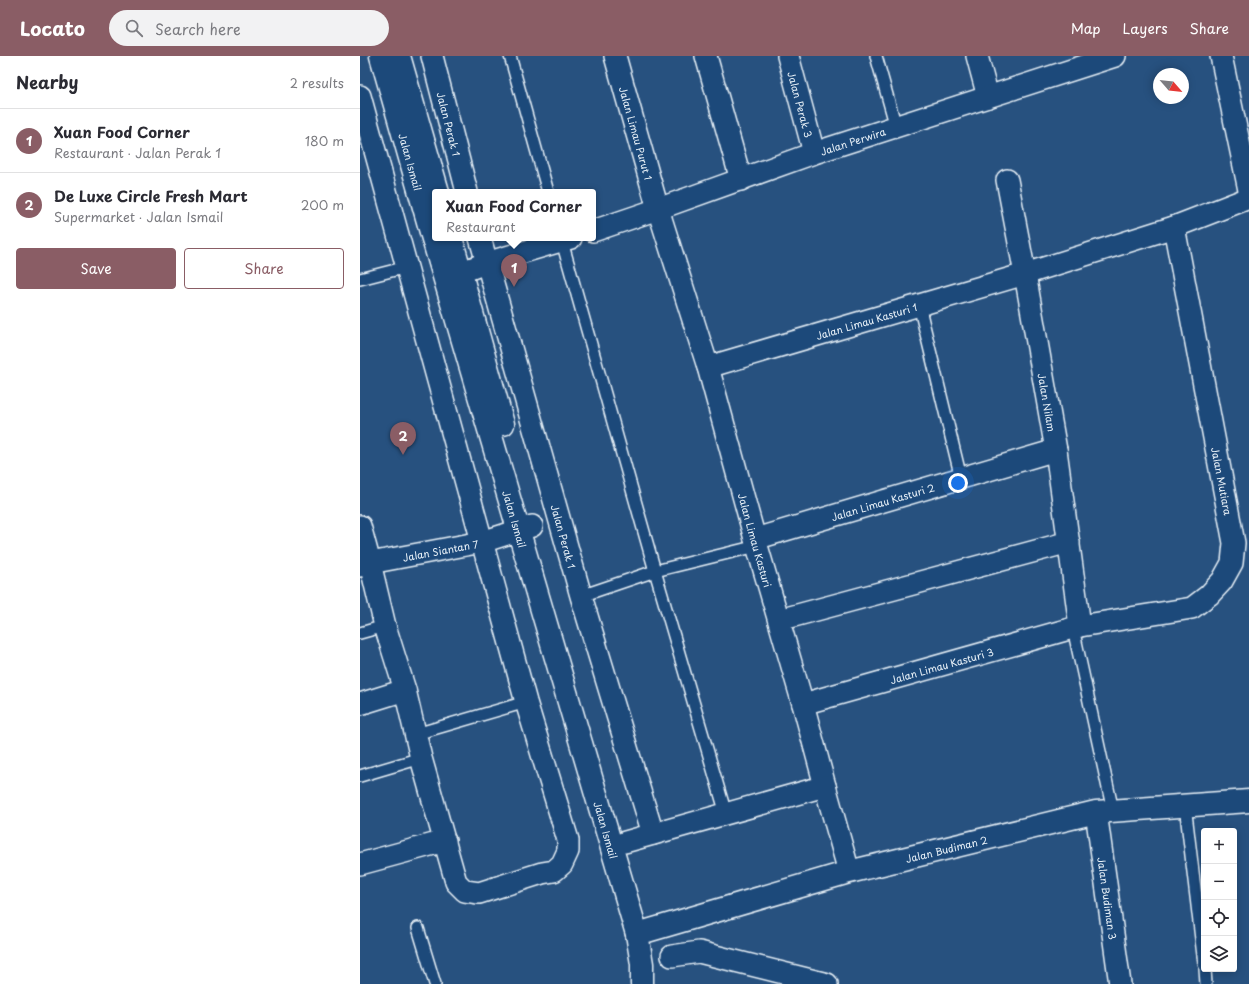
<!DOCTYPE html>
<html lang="en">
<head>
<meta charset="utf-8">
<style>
	:root { --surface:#fff; --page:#f2f2f3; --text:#2b2b33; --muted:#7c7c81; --line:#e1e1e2; --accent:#8a5d65 }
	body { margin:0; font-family:"Playpen Sans",sans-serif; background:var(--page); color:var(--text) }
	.controls { position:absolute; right:12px; bottom:12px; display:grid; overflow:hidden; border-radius:4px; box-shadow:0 2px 10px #0003 }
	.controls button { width:36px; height:36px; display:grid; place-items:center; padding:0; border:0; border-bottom:1px solid var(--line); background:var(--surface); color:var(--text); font:20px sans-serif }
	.compass { position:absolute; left:793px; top:12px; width:36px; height:36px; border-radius:50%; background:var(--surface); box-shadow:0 2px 10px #0003; rotate:118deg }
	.you { position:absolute; left:598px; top:427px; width:14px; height:14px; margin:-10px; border:3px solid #fff; border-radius:50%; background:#1a73e8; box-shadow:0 0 0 6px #1a73e833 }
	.badge { display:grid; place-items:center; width:26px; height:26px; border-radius:50%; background:var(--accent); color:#fff; font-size:13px; font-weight:700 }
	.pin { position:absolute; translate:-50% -33px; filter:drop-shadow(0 1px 2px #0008) }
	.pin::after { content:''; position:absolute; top:21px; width:14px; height:12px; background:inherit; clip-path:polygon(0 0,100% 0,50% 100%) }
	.popup { position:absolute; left:72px; top:133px; width:164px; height:52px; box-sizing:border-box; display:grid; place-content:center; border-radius:4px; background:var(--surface); filter:drop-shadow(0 1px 3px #0005); font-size:13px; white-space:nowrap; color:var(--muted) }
	.popup b { font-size:15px; color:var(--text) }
	.popup::after { content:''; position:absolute; left:50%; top:100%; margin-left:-8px; border:8px solid transparent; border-top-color:var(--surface) }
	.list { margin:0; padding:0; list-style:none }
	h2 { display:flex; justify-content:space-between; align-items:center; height:52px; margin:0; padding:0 16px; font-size:17px }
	h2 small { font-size:13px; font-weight:400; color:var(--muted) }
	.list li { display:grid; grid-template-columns:26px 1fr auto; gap:12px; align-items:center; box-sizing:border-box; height:64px; padding:0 16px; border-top:1px solid var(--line) }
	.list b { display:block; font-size:15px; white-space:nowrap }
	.list p { margin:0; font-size:13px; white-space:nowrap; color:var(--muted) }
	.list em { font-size:13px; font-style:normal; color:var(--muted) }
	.actions { display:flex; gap:8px; padding:12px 16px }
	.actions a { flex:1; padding:9px 0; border:1px solid var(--accent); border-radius:4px; text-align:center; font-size:14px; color:var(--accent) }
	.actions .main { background:var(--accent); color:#fff }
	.icon { flex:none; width:22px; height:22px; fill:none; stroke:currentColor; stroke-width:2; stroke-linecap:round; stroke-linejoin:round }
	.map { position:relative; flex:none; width:889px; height:928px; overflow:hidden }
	header { display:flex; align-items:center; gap:24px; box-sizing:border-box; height:56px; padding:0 20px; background:var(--accent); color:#fff }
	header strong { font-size:19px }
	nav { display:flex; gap:22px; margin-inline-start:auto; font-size:14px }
	.search { width:280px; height:36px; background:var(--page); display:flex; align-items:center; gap:10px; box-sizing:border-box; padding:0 14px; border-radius:22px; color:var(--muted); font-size:15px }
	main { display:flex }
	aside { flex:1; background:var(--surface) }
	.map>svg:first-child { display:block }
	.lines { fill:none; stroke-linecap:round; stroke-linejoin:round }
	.service-casing { stroke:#e8f1f8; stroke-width:14 }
	.minor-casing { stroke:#e8f1f8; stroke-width:24 }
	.tertiary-casing { stroke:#e8f1f8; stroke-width:25 }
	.service { stroke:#1f4a7a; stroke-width:11 }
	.minor { stroke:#1f4a7a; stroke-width:21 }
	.tertiary { stroke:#1f4a7a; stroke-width:22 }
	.labels { text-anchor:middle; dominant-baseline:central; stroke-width:3; stroke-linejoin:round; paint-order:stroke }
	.street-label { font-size:10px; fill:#e8f1f8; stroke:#1f4a7a }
</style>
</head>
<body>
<header>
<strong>Locato</strong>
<div class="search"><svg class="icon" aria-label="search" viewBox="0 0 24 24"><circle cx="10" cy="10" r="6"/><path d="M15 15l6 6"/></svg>Search here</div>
<nav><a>Map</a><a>Layers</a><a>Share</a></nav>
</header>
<main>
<aside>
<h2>Nearby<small>2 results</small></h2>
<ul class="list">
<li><span class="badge">1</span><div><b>Xuan Food Corner</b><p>Restaurant · Jalan Perak 1</p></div><em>180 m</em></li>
<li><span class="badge">2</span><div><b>De Luxe Circle Fresh Mart</b><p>Supermarket · Jalan Ismail</p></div><em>200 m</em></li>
</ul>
<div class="actions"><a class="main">Save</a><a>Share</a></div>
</aside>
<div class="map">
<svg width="889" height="928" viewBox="0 0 889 928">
	<rect width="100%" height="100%" fill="#27517f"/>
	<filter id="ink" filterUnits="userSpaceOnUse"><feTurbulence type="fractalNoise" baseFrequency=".025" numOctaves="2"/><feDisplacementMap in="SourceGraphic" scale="8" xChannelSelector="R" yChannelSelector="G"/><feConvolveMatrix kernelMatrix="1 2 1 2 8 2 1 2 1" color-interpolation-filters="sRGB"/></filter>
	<g filter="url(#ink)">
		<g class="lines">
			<g class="service-casing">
				<g id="service">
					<polyline points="150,0 188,136"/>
					<polyline points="516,0 536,71"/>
					<polyline points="201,182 295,515 366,758"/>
					<polyline points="0,223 47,211"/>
					<polyline points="559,249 601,422"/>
					<polyline points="221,540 295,515 397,490"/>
					<polyline points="713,572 753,755"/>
					<polyline points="0,577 25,570"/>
					<polyline points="56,678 166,646"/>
					<polyline points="0,720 61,702"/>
					<polyline points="825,749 844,908"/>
					<polyline points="58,872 75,928"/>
					<polyline points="845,913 846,928"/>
				</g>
			</g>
			<g class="minor-casing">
				<g id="minor">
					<path id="s1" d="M72,0L107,136"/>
					<path id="s2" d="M255,0L298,153L348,311L395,483L443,648L465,730L489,816"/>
					<polyline points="346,0 381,124"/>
					<path id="s3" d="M428,0L454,97"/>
					<polyline points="617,0 628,41"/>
					<polyline points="861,0 889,134"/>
					<polyline points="0,40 166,646 208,784 208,795 202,808 194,815 182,817 119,837 105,835 96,826 61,702 45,634 25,570 10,507 0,470"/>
					<path id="s4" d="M647,124L665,218L696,394L720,570"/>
					<path id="s5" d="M233,175L298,153L454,97L755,0"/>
					<path id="s6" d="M120,182L221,540L293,778"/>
					<polyline points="85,222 126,207 211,182"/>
					<path id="s7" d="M348,311L665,218L814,171L889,142"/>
					<path id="s8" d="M395,483L696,394"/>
					<path id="s9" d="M0,510L10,507L122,486L172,470"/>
					<polyline points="419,564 709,486"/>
					<polyline points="0,648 45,634"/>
					<path id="s10" d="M443,648L720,570L832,552L849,539L862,525L872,507L874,487L814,171"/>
					<path id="s11" d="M736,756L760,928"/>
					<polyline points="265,786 465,730"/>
					<polyline points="0,808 85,785"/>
					<polyline points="312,900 339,896 467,928"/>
				</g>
			</g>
			<g class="tertiary-casing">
				<g id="tertiary">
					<path id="s12" d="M21,0L71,176L277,878L282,908V928"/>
					<polyline points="39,0 78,136"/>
					<polyline points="91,182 143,368"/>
					<path id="s13" d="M277,878L489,816L736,756L889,745"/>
				</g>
			</g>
			<use href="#service" class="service"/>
			<use href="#minor" class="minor"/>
			<use href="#tertiary" class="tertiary"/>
		</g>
	</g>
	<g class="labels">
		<g class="street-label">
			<text stroke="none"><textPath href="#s3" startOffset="50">Jalan Perak 3</textPath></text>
			<text stroke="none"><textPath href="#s1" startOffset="70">Jalan Perak 1</textPath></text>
			<text stroke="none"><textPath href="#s2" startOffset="80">Jalan Limau Purut 1</textPath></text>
			<text stroke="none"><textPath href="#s5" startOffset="275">Jalan Perwira</textPath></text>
			<text stroke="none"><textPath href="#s12" startOffset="110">Jalan Ismail</textPath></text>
			<text stroke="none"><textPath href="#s7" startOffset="165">Jalan Limau Kasturi 1</textPath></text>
			<text stroke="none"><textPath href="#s4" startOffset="226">Jalan Nilam</textPath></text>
			<text transform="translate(862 425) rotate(79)">Jalan Mutiara</text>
			<text stroke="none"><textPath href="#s8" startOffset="133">Jalan Limau Kasturi 2</textPath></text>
			<text stroke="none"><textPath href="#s12" startOffset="482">Jalan Ismail</textPath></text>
			<text stroke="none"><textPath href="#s6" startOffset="310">Jalan Perak 1</textPath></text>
			<text stroke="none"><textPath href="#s2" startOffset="504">Jalan Limau Kasturi</textPath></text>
			<text stroke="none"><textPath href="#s9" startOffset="82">Jalan Siantan 7</textPath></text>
			<text stroke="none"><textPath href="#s10" startOffset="144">Jalan Limau Kasturi 3</textPath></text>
			<text stroke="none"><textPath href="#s12" startOffset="806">Jalan Ismail</textPath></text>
			<text stroke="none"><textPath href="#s13" startOffset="321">Jalan Budiman 2</textPath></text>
			<text stroke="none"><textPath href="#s11" startOffset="87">Jalan Budiman 3</textPath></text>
		</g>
	</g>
</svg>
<div class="controls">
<button>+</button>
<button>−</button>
<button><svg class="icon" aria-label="locate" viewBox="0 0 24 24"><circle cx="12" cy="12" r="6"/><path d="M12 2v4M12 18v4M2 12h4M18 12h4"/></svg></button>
<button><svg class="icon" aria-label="layers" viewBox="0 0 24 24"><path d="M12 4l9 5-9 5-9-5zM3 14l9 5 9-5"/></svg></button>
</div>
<svg class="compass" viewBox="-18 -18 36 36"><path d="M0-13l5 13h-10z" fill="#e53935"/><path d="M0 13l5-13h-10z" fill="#7c7c81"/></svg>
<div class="you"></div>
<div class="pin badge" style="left:154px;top:231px">1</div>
<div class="popup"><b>Xuan Food Corner</b>Restaurant</div>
<div class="pin badge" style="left:43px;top:399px">2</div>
</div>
</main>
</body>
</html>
